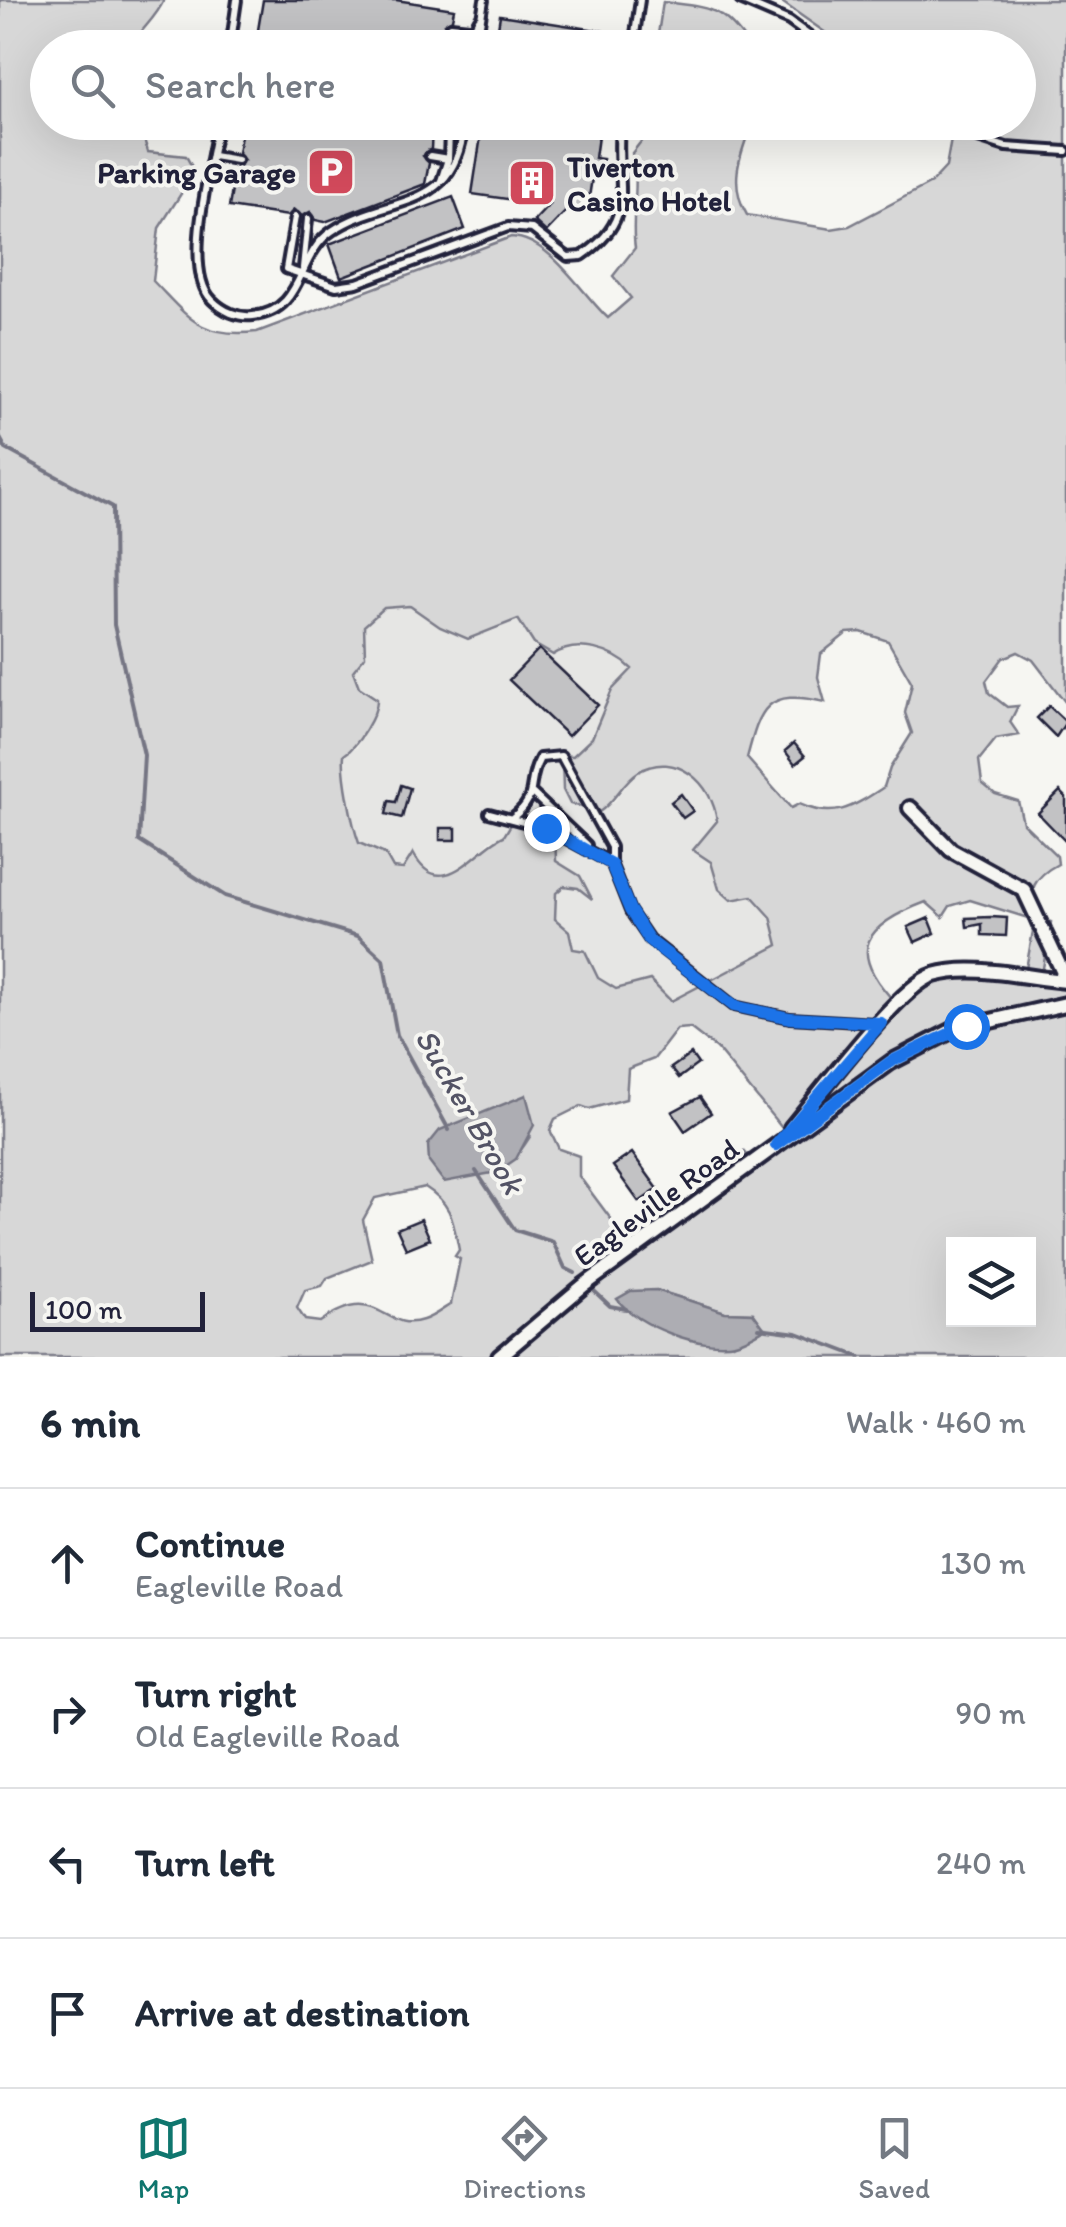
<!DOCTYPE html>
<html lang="en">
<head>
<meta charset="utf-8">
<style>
	:root { --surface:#fff; --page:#f2f2f3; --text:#1f2937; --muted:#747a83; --line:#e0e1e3; --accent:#0f766e }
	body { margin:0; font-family:Itim,sans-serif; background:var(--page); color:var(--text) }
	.controls { position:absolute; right:30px; bottom:30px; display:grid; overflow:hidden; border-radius:0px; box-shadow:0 10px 40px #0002 }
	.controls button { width:90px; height:90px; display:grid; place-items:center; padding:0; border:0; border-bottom:2px solid var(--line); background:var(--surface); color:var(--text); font:50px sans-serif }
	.scale { position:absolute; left:30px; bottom:25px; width:175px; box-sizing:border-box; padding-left:10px; border:5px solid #22223b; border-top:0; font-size:28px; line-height:35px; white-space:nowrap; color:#22223b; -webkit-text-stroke:8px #f6f6f2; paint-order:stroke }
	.stop { position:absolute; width:30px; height:30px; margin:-22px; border:8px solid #1a73e8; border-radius:50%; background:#fff }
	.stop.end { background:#1a73e8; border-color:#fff; box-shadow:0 2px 10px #0008 }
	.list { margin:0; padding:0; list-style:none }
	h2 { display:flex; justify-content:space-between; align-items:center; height:130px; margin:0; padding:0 40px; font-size:42px }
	h2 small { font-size:32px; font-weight:400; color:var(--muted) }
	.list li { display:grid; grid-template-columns:65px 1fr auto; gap:30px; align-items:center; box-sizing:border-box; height:150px; padding:0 40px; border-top:2px solid var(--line) }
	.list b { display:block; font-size:38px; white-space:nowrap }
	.list p { margin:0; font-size:32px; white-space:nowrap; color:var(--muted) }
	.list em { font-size:32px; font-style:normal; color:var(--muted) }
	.icon { flex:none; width:55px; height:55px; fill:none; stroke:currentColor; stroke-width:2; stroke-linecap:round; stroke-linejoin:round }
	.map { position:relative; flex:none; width:1066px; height:1357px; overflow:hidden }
	.search { position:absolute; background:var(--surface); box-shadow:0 10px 40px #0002; left:30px; right:30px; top:30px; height:110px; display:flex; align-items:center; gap:25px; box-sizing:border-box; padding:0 35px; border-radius:55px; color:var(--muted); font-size:38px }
	.sheet { height:730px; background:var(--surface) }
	nav { display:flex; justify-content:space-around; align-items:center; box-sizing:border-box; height:140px; border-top:2px solid var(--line); background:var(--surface); font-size:28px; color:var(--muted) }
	nav a { display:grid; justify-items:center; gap:5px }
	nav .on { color:var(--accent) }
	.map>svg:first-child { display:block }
	.built { fill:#e6e6e4 }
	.green { fill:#d7d7d7; stroke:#7c7c89; stroke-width:2.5; fill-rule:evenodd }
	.water { fill:#adadb3; stroke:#757583; stroke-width:2.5 }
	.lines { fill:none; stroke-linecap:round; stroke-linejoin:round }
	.stream { stroke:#757583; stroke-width:4 }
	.building { fill:#c2c2c4; stroke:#22223b; stroke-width:2.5 }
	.service-casing { stroke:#22223b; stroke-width:14 }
	.minor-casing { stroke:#22223b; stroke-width:20 }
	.service { stroke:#f6f6f2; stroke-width:6 }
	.minor { stroke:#f6f6f2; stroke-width:12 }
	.route { stroke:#1a73e8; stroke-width:12 }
	.labels { text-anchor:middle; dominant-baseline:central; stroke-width:8; stroke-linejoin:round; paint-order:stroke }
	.poi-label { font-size:30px; font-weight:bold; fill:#22223b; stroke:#f6f6f2; text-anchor:start }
	.street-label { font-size:30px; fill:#22223b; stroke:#f6f6f2 }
	.water-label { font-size:32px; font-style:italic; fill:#535365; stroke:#f6f6f2 }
</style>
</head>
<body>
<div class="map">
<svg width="1066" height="1357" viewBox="0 0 1066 1357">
	<rect width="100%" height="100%" fill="#f6f6f2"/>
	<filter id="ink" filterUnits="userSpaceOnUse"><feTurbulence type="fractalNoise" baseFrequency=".01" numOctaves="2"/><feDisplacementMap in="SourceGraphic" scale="20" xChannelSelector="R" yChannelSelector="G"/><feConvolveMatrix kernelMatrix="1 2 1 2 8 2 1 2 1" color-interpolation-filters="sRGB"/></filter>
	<g filter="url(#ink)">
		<polygon class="built" points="410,606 440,627 458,633 493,631 517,619 534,644 549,651 597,649 620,657 632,669 612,690 592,738 573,756 563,755 563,790 570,804 613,803 635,773 659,765 689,771 715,801 717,821 694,850 711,862 719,889 731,900 752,896 771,917 778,945 670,1001 616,989 598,978 574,950 569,931 555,919 556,893 565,886 578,888 590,900 580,876 556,861 553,845 504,836 490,841 465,869 438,874 419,864 393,868 360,843 341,775 344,755 357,747 377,699 359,687 353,672 365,656 364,626 384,608"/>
		<g class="green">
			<path d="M0,0H164C155,20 140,29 131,47L48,48V122L139,123L148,152L186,156L192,167L186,186L159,228L153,281C190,319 200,338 257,332L511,237C550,238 581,293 608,318L631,298L613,276L635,248C630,214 641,186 632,153L643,139L645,123H752C740,155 728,183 747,215L831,229L849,226L931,183L946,167L954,123L1018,122V48L846,47L779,0H1066V703L1033,660L1018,652L1003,658L986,681L989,693L1007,707L1018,706L1010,722L1019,735L996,739L979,760L982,783L995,794L1018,801L1023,823L1057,856L1058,864C1035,876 1026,891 1035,916L1051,922L1042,974L1066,979V1357H0ZM410,606L440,627L468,639L518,619L534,644L553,655C577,639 613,650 632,669L612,690L592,738L573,756L562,755L563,790L570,804L599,812C615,802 623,781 638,772C676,749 713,784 717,821L693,850L711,862L719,889L731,900L752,896L771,917L778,945L671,1001L650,980L616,989L598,978L585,951L573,949L569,931L555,919L556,893L564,886L578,888L592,899L580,876L556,861L555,834L513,821L504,836C479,845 441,907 413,853L403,869L393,868L385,854L359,843C352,824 342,774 344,755C357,747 378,714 377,699L359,687L353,671L365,656L364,626L384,608ZM861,632L888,641L912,683L905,713L912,733L890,768L884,787C853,807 835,820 799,804L791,808L747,758C760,708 766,688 825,702L818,677L821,654L847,633ZM970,900L1028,918L1033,931L1025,974L937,972L895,1002C845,950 865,925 926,902L943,917L950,906ZM690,1028L717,1049L786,1133L751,1160L744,1151L707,1188L692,1196L695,1201L631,1246L579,1176V1156L559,1149L550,1130L555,1119L581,1106L589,1109L626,1099L628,1069L654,1059L677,1029ZM531,1135C516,1159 506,1172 476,1173ZM425,1187C452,1204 453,1220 459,1250L455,1256L460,1259L451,1304C443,1309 433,1317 423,1320C383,1334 378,1280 320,1322L305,1320L297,1308L305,1290L322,1286L327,1278L372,1260L363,1220L375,1198ZM954,1244H1028V1320H954ZM656,1290L725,1312L753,1313L764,1329L733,1344Z"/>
			<path d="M663,2C710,7 723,7 750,47H656Z"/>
		</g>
		<g class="water">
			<polygon points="526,1095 534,1125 516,1159 497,1172 444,1182 429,1162 428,1145 440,1130"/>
			<path d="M656,1290L725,1312L753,1313L765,1329C756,1334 745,1341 735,1343C701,1350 637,1326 617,1299L631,1291Z"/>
		</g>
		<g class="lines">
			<g class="stream">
				<polyline points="0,438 6,449 113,507 114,625 144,755 139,841 225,896 358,936 383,959 397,1035 449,1130"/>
				<polyline points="476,1171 515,1230 553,1242 565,1268 575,1273"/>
				<polyline points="591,1288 610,1306 626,1309"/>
				<polyline points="759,1328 797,1333 860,1357"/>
			</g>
		</g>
		<g class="building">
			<polygon points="263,0 396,0 454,9 452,19 444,24 449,33 446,48 255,48"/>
			<polygon points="500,15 616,33 614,46 495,48"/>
			<polygon points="243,122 600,122 595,158 603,159 600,173 593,172 587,210 569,208 546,232 534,221 549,205 472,194 481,136 464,127 456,132 450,125 432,128 431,149 423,156 429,163 425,184 325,222 315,220 310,212 302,216 294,210 288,216 229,207 236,167 244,160 238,153"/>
			<polygon points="453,197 465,229 341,277 329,244"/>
			<polygon points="539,649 598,705 568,736 509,680"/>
			<polygon points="1049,706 1066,722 1056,737 1037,718"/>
			<polygon points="794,743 805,756 795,764 785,751"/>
			<polygon points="401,785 410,788 402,818 386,814 389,801 396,802"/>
			<polygon points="1060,791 1066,797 1066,842 1038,813"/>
			<polygon points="681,794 693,811 683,818 671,802"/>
			<rect x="440" y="828" width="16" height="12"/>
			<polygon points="991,917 1007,918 1006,936 982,935 982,924 967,927 966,918"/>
			<polygon points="929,918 935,933 915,942 908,927"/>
			<polygon points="691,1054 698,1064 679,1078 671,1068"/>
			<polygon points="700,1097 711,1113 685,1131 672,1112"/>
			<polygon points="632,1153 658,1189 639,1202 613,1166"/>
			<polygon points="421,1219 430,1239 406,1249 397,1229"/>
		</g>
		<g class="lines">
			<g class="service-casing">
				<g id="service">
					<polyline points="740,0 789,21 826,48"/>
					<polyline points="451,26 469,28"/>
					<polyline points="230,48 237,0"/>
					<polyline points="463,48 479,19"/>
					<polyline points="476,48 484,0"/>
					<polyline points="633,48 640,0"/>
					<path d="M218,122C212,164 181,269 212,300C223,311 238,318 253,316C305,311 296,255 332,231C385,195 450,214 463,134"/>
					<polyline points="929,122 1006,147 1066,151"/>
					<polyline points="213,156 237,160"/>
					<polyline points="430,156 448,159"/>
					<polyline points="441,181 448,159 449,132"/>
					<path d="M295,217L286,269L336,286L357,283L508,227L532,229L568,257L582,256C644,214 611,178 621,122"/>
					<polyline points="303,268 308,219"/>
					<polyline points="533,794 587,845"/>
					<polyline points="489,813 546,828 611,863 630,911 649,939 734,1006 790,1018 875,1023"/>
					<path d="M513,817C540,796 525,785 540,758L561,756L611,847V863"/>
				</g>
			</g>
			<g class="minor-casing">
				<g id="minor">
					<polyline points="910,808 951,850 1024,890 1066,979"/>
					<path d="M791,1128C818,1096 900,985 934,975C974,963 1026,978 1066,981"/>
					<polyline points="499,1357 583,1286 891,1062 955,1029 1066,1004"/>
				</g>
			</g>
			<use href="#service" class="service"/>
			<use href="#minor" class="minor"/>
		</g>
	</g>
	<g class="lines" filter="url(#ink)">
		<polyline class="route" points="546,828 611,864 630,910 649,940 734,1006 790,1018 881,1023 776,1145 890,1062 966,1026"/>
	</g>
	<defs>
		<g id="parking-square" transform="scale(2.5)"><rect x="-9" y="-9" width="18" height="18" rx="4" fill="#d1495b" stroke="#f6f6f2"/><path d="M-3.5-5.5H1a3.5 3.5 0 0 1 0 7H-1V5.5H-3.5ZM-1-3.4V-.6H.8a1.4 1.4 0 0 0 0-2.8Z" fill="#fff"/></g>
		<g id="building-square" transform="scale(2.5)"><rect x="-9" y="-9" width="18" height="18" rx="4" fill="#d1495b" stroke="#f6f6f2"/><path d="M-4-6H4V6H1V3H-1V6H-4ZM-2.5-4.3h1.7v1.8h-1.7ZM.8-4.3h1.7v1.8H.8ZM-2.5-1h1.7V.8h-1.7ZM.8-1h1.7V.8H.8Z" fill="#fff"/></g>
	</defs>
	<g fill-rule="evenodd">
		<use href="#parking-square" x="331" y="172"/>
		<use href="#building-square" x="532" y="183"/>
	</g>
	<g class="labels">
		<g class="poi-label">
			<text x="567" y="166">Tiverton<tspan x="567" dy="34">Casino Hotel</tspan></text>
			<text x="296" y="172" text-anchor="end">Parking Garage</text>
		</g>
		<g class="street-label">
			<text transform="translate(656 1202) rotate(-36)">Eagleville Road</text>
		</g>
		<g class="water-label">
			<text transform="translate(470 1111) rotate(60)">Sucker Brook</text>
		</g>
	</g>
</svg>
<div class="controls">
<button><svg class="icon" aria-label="layers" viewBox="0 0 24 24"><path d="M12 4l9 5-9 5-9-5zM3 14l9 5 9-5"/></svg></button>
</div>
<div class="scale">100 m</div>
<div class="stop" style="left:966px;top:1026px"></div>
<div class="stop end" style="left:546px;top:828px"></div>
<div class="search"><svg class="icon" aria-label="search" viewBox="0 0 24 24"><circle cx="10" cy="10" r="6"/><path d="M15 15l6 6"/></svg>Search here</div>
</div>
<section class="sheet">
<h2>6 min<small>Walk · 460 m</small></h2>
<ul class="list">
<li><svg class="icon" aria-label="ahead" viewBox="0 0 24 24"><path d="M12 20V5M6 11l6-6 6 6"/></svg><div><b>Continue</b><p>Eagleville Road</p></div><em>130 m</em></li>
<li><svg class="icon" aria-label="right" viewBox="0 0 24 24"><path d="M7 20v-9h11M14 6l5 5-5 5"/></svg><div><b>Turn right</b><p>Old Eagleville Road</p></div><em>90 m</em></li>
<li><svg class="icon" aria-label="left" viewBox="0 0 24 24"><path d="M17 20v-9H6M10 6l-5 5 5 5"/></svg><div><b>Turn left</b></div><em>240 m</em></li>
<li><svg class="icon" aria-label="arrive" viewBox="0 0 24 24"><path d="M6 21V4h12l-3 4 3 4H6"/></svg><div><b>Arrive at destination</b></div></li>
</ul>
</section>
<nav>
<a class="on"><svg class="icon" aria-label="map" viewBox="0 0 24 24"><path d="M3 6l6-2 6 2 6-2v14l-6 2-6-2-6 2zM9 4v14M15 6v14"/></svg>Map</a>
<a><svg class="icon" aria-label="directions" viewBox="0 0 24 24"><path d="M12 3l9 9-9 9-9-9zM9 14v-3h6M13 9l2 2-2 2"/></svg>Directions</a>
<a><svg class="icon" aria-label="saved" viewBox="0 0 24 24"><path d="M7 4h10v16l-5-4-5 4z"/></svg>Saved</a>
</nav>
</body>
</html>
